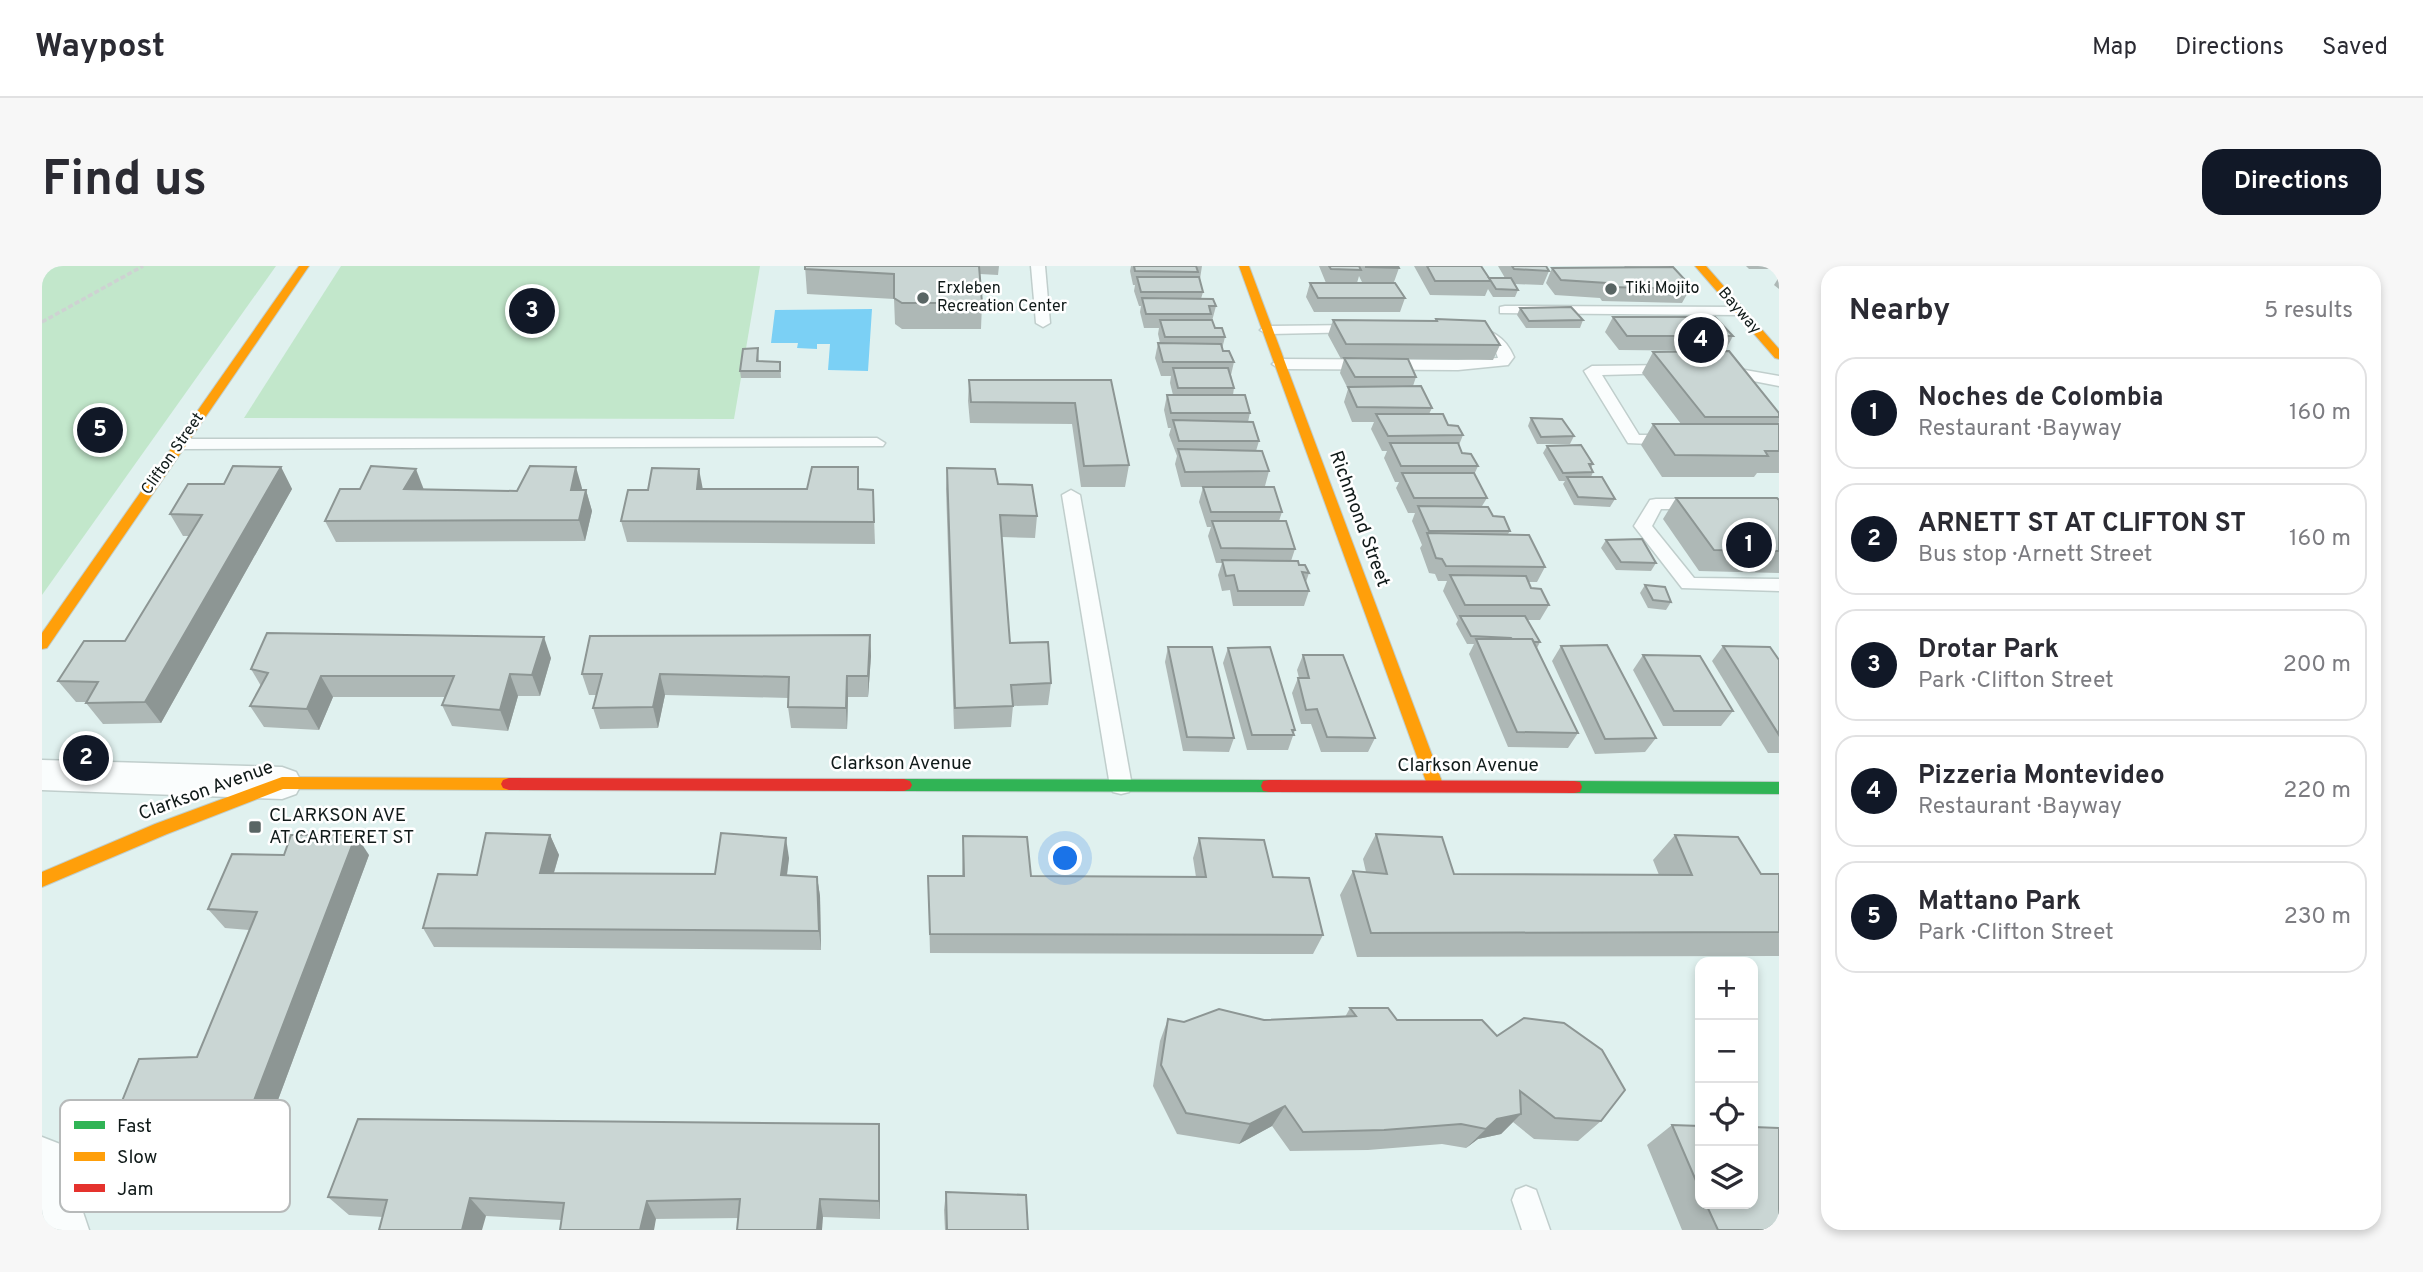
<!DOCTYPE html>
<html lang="en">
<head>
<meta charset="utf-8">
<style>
	:root { --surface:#fff; --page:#f7f7f7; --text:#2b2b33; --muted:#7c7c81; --line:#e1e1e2; --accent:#111827 }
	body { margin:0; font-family:Overpass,sans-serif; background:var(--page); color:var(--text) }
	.controls { position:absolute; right:21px; bottom:21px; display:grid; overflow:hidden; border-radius:14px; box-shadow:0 4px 10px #0003 }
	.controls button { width:63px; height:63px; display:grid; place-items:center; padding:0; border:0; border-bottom:2px solid var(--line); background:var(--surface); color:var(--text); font:35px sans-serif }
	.you { position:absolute; left:1024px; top:593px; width:24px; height:24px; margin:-18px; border:5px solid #fff; border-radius:50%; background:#1a73e8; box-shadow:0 0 0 10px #1a73e833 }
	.badge { display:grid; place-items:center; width:46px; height:46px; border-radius:50%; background:var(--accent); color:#fff; font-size:23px; font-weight:700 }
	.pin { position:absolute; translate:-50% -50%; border:4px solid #fff; box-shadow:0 2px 7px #0006 }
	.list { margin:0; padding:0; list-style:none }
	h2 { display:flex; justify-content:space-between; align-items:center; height:91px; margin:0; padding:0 28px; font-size:30px }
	h2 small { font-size:23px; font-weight:400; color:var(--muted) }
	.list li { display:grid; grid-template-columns:46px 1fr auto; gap:21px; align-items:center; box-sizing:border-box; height:112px; margin:0 14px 14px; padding:0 14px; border:2px solid var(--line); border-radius:21px }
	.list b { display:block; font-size:26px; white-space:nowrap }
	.list p { margin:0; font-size:23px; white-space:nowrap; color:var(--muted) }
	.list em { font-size:23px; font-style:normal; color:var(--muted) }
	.icon { flex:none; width:38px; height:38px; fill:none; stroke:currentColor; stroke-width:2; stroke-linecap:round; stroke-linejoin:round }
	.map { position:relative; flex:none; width:1737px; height:964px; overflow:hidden; border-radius:21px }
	header { display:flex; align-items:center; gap:42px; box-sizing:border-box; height:98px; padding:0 35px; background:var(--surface); border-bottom:2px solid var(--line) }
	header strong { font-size:33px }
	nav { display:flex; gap:38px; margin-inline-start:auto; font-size:24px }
	.intro { display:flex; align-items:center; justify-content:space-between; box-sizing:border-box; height:168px; padding:0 42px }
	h1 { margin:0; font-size:49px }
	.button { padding:18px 32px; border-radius:21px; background:var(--accent); color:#fff; font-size:24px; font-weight:700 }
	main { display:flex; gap:42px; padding:0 42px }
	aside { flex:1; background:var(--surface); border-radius:21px; box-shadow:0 4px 10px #0003 }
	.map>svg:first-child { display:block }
	.green { fill:#c2e7cb }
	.water { fill:#7bd0f5 }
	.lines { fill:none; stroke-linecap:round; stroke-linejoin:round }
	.lane-casing { stroke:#c0cecc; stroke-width:3 }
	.street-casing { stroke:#c0cecc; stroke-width:3 }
	.fast-casing { stroke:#c0cecc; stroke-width:2 }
	.slow-casing { stroke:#c0cecc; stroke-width:2 }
	.jam-casing { stroke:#c0cecc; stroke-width:2 }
	.path { stroke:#ced2d2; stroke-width:3.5; stroke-dasharray:5 2.5; stroke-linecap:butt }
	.lane { fill:#fafdfd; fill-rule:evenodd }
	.street { fill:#fafdfd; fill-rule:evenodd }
	.fast { fill:#30b455; fill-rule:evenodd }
	.slow { fill:#ff9f0a; fill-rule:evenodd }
	.jam { fill:#e5322d; fill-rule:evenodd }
	.wall { fill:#aeb8b6 }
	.shaded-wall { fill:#8d9694 }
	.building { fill:#cad6d4; stroke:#8d9694; stroke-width:2 }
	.poi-dot { fill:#596564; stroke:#fff; stroke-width:2.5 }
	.labels { text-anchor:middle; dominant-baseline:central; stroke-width:5; stroke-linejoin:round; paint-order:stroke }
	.far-poi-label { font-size:16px; fill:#101a19; stroke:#fff; text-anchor:start }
	.far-street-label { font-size:16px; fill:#101a19; stroke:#fff }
	.street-label { font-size:19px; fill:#101a19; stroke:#fff }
	.poi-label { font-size:19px; fill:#101a19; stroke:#fff; text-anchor:start }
	.key { fill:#fff; stroke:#b7baba; stroke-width:2 }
	.key-label { font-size:19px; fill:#101a19 }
</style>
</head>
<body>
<header>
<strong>Waypost</strong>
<nav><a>Map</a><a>Directions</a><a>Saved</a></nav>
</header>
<div class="intro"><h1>Find us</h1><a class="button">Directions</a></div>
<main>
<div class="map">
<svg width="1737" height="964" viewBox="0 0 1737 964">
	<rect width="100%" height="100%" fill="#e0f1ef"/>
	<g class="green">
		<polygon points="0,0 234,0 0,329"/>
		<polygon points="299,0 718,0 692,153 202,152"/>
	</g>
	<polygon class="water" points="830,43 826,105 786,104 788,78 775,78 775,83 755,82 756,77 729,77 733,44"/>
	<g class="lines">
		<g class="lane-casing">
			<g id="lane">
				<polygon points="989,0 1003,0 1008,57 1001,61 994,57"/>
				<polygon points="1463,40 1697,41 1704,45 1697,49 1458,47 1458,41"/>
				<polygon points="1315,59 1322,63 1320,66 1225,68 1218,64 1225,60"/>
				<path d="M1428,59C1449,64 1463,70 1472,91L1466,99L1416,104L1238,103L1230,98L1238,93L1416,94L1456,92C1452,75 1439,70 1423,66L1421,63Z"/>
				<polygon points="1630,99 1635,101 1638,104 1635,107 1560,109 1597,169 1630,169 1638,174 1630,179 1586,177 1542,105 1550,100"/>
				<polygon points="1680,100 1737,110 1737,120 1675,108 1672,105 1675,102"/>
				<polygon points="835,172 843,177 841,180 138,183 130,178 138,173"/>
				<polygon points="1029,224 1038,229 1090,520 1087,526 1079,528 1071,526 1068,520 1020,229"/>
				<polygon points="1614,233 1658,233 1667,238 1658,243 1619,243 1610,260 1652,312 1737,313 1737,325 1640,322 1592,260 1608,234"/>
				<polygon points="1484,920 1494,924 1508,964 1480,964 1470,934 1474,924"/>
			</g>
		</g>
		<g class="street-casing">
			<g id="street">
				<polygon points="0,494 240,501 254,506 260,517 254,528 240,533 0,524"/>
				<polygon points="0,871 18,878 47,964 0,964"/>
			</g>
		</g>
		<g class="fast-casing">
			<g id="fast">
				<polygon points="862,513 1227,514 1233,515 1235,520 1233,525 1227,526 862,525 856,523 854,519 856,515"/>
				<polygon points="1532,515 1737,516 1737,528 1532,527 1526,526 1524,521 1526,516"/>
			</g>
		</g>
		<g class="slow-casing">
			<g id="slow">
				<polygon points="257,0 267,0 5,382 0,383 0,367"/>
				<polygon points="1197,0 1207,0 1402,521 1400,526 1388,526 1386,521"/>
				<polygon points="1653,0 1664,0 1737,83 1737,93 1733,92"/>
				<polygon points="240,511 467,512 473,514 475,518 473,522 467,524 241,523 125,568 0,621 0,606 113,558"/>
			</g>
		</g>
		<g class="jam-casing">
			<g id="jam">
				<polygon points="467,512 862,513 868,515 870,519 868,523 862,525 467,524 461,522 459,518 461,514"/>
				<polygon points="1227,514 1532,515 1538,516 1540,521 1538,526 1532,527 1227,526 1221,525 1219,520 1221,515"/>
			</g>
		</g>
		<polyline class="path" points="0,56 101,0"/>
		<use href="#lane" class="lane"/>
		<use href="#street" class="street"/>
		<use href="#fast" class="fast"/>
		<use href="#slow" class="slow"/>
		<use href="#jam" class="jam"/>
	</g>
	<g class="wall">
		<polygon points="763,0 957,0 956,9 938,8 940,37 939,63 860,63 853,58 852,33 765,28"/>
		<polygon points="1089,0 1160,0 1158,13 1161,26 1159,33 1174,40 1170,55 1173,62 1183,71 1180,83 1181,85 1192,96 1189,109 1192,122 1191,129 1208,147 1206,156 1217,175 1214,185 1227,205 1223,220 1167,221 1240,246 1237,255 1253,283 1249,295 1257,299 1267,307 1264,316 1267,325 1262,340 1191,340 1188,324 1180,325 1176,309 1180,297 1174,297 1166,270 1169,261 1165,261 1157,236 1161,221 1139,221 1133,198 1135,190 1127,169 1129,162 1126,162 1122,144 1125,129 1131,129 1128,117 1129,110 1119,110 1113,92 1116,77 1118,77 1116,68 1117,62 1102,62 1098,46 1099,40 1097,40 1092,25 1093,19 1091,19 1088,5"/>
		<polygon points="1277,0 1356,0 1357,2 1352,16 1320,16 1317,10 1315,17 1363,32 1358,46 1272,46 1264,31 1268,17 1284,17"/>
		<polygon points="1372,0 1439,0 1447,12 1463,12 1456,0 1504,0 1507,5 1501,19 1473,18 1476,24 1473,31 1451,31 1446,23 1443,30 1388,29"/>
		<polygon points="1582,0 1612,0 1583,1"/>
		<polygon points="1704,0 1737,0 1737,3 1707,3"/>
		<polygon points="1510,2 1644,15 1643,17 1648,23 1640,37 1560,35 1558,32 1513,29 1504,17"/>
		<polygon points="1737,11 1737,23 1732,19"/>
		<polygon points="1478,42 1541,54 1538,62 1484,62 1475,49"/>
		<polygon points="1571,51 1691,70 1683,85 1577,84 1563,66"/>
		<polygon points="1394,53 1458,79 1451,94 1366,93 1374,111 1371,120 1390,142 1387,148 1421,169 1417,179 1420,187 1436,200 1432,209 1445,232 1440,240 1468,265 1466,268 1503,301 1495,316 1486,316 1489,322 1507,339 1498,354 1486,354 1498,376 1495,382 1536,467 1526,482 1466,481 1427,388 1432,378 1425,378 1414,358 1416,354 1401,325 1405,315 1396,315 1393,308 1387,307 1378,282 1380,279 1370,255 1373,247 1366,247 1354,222 1357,216 1353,216 1342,192 1345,185 1340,185 1329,163 1332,156 1310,156 1302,136 1306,123 1298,107 1302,93 1299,93 1286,69 1291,54 1393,55"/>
		<polygon points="716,82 717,95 738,96 739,112 699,112 698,105"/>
		<polygon points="1611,86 1737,147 1737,156 1736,158 1737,158 1737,207 1715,207 1712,211 1620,211 1599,179 1611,158 1639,158 1600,107"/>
		<polygon points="927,114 1069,114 1087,199 1083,221 1039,221 1030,158 928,157 926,135"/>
		<polygon points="1489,152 1532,170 1528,178 1495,178 1486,160"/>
		<polygon points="1505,180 1551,198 1549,202 1551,206 1549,211 1573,233 1568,241 1532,239 1521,218 1523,215 1517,215 1501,187"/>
		<polygon points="239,201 250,223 119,457 61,458 44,437 45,436 34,436 16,415 83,375 147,270 141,270 128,248 182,218"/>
		<polygon points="905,202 956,218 995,250 993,272 960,271 968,377 1009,417 1006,439 971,440 969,461 912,463 904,223"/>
		<polygon points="540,222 539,224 544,224 550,245 543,275 294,276 283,255 318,223 475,225"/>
		<polygon points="660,223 831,224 833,278 585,276 579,255"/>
		<polygon points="1634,232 1737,234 1737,307 1657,305 1621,253"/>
		<polygon points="1564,274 1614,297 1609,305 1574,304 1559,282"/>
		<polygon points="1603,319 1629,336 1624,344 1606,342 1598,327"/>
		<polygon points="828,369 829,390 826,431 806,431 805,463 749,462 746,441 747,432 623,429 616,462 558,463 551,442 554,429 547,429 540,408"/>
		<polygon points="1519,380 1614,472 1603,486 1553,488 1510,395"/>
		<polygon points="1681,380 1737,394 1737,487 1726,487 1670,395"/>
		<polygon points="1126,381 1192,472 1187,486 1141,485 1123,396"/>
		<polygon points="1186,382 1253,464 1246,484 1205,484 1181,397"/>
		<polygon points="1261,389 1333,472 1326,486 1279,486 1269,458 1259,458 1250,427 1256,412 1257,412 1255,404"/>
		<polygon points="1601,389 1691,445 1679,460 1621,460 1591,404"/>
		<polygon points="509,392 498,430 476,430 466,465 410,460 400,439 403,431 291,431 277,464 222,461 208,440 219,420 209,403"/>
		<polygon points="1334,568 1412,608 1617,609 1611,594 1633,569 1719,608 1737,608 1737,690 1315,691 1298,629 1311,605 1324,606 1321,593"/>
		<polygon points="508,569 517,589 512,607 673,608 747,592 745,610 775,611 778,630 779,684 392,681 381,662 435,609"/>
		<polygon points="921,570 989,610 1154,611 1151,592 1157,572 1231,611 1281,669 1271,688 888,687 886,610 920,610"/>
		<polygon points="327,589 210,904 131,906 110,890 116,877 92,876 70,860 155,791 207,664 183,662 166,643"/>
		<polygon points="1308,742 1355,754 1455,770 1559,855 1536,875 1492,873 1471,856 1459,868 1436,873 1424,882 1400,878 1326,884 1248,885 1230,860 1197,878 1135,868 1111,820 1118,775 1126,753 1142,756 1303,751"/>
		<polygon points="837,858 838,953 781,951 519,954 444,950 341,951 307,949 286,931"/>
		<polygon points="1630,859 1658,860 1658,938 1711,938 1737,964 1640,964 1605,879"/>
		<polygon points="904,926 986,964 903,964 902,944"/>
	</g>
	<g class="shaded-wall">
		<polygon points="239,201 250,223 119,457 103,436"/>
		<polygon points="534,201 540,222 535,246 529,224"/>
		<polygon points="374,203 382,224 362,223"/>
		<polygon points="657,203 661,224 655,223"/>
		<polygon points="544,224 550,245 543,275 537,254"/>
		<polygon points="828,369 829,390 826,431 826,410"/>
		<polygon points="502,371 509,392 498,430 490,409"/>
		<polygon points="468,408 476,430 466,465 458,444"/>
		<polygon points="618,408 623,429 616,462 611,441"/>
		<polygon points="279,410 291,431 277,464 265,443"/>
		<polygon points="805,410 806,431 805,463 804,442"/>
		<polygon points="314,569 327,589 210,904 191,889"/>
		<polygon points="508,569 517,589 506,626 498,607"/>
		<polygon points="744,572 747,592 742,629 739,609"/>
		<polygon points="775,611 778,630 779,684 777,665"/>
		<polygon points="1243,840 1230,860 1197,878 1208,858"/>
		<polygon points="1479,848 1459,868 1436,873 1424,882 1444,863 1455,853"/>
		<polygon points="837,858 838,878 838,953 837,935"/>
		<polygon points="428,932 444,950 440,964 420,964"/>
		<polygon points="778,933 781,951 780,964 775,964"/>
		<polygon points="605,935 614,953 612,964 598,964"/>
	</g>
	<g class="building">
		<polygon points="763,0 937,0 940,37 860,37 852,32 852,8 763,3"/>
		<polygon points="1092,0 1154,0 1156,6 1093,5"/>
		<polygon points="1287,0 1317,0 1319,4 1289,3"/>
		<polygon points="1324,0 1356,0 1357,2 1324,1"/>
		<polygon points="1385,0 1439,0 1449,15 1393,15"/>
		<polygon points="1470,0 1504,0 1507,5 1472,3"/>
		<polygon points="1631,1 1644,15 1641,15 1648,23 1567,21 1565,17 1519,14 1510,2"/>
		<polygon points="1095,11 1157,11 1161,26 1099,26"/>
		<polygon points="1447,12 1469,12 1476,24 1454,23"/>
		<polygon points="1268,17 1353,17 1363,32 1276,32"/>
		<polygon points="1100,32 1171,33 1174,40 1167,40 1169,48 1104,48"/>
		<polygon points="1529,41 1541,54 1487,55 1478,42"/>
		<polygon points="1571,51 1673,51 1691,70 1585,70"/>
		<polygon points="1394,53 1443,55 1458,79 1304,78 1291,54 1395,55"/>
		<polygon points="1118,54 1170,54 1173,62 1180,62 1183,71 1123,71"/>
		<polygon points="1116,77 1179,78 1181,85 1187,85 1192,96 1121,96"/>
		<polygon points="716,82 715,95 738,96 738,105 698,105 701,83"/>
		<polygon points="1687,85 1737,147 1737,151 1663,151 1611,86"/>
		<polygon points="1302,92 1366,93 1374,111 1313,111"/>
		<polygon points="1131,102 1186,102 1192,122 1136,122"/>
		<polygon points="927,114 1069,114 1087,199 1042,200 1033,137 929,136"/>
		<polygon points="1379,120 1390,142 1315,141 1306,121"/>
		<polygon points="1125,129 1203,129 1208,147 1129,147"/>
		<polygon points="1334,148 1401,148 1406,159 1416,160 1421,169 1346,170"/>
		<polygon points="1489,152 1520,153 1532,170 1499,171"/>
		<polygon points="1131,154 1211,156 1217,175 1137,175"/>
		<polygon points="1611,158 1737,158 1737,185 1723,185 1726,190 1633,189"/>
		<polygon points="1348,177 1416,177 1420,187 1429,188 1436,200 1359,200"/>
		<polygon points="1539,179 1551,198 1547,198 1551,206 1521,207 1505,180"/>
		<polygon points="1136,183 1220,185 1227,205 1143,206"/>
		<polygon points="191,200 239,201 103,436 44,437 56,416 16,415 42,375 83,375 160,249 128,248 146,218 182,218"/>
		<polygon points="329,200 374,203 362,223 475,225 488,200 534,201 529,224 544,224 537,254 283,255 298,223 318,223"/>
		<polygon points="770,201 816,201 816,223 831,224 832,256 579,255 586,224 606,224 610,202 657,203 655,223 765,223"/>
		<polygon points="905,202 953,203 956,218 990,219 995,250 958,249 968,377 1006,376 1009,417 969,419 971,440 913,442"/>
		<polygon points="1360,207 1432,207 1445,232 1372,232"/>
		<polygon points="1525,211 1560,211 1573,233 1536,231"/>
		<polygon points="1161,221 1232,221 1240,246 1169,246"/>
		<polygon points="1634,232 1735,232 1737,234 1737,285 1672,284"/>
		<polygon points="1376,240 1446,241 1451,250 1462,251 1468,265 1387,265"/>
		<polygon points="1170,255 1244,255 1253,283 1179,282"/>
		<polygon points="1385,267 1487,269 1503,301 1404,300 1400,293 1394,292"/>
		<polygon points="1600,273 1614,297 1579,296 1564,274"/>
		<polygon points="1180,294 1256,295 1257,299 1263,299 1267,307 1260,306 1267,325 1196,325 1192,309 1184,310"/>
		<polygon points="1408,309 1484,310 1489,322 1499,323 1507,339 1423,339"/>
		<polygon points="1603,319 1623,321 1629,336 1611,334"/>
		<polygon points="1418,350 1483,350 1498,376 1492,376 1490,373 1470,373 1469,372 1429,370"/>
		<polygon points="225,367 502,371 490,409 468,408 458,444 400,439 412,410 279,410 265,443 208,440 226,407 209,403"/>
		<polygon points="828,369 826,410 805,410 804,442 746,441 747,411 618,408 611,441 551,442 560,408 540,408 548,370"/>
		<polygon points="1434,373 1490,373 1536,467 1475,466"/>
		<polygon points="1565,379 1614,472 1563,473 1519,380"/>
		<polygon points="1681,380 1728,381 1737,394 1737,469"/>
		<polygon points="1126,381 1170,381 1192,472 1145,471"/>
		<polygon points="1228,381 1253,464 1250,464 1252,469 1210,469 1186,382"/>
		<polygon points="1261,389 1301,389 1333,472 1285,471 1275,443 1264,444 1256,412 1267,412"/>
		<polygon points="1601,389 1658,390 1691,445 1632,445"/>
		<polygon points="444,567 508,569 498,607 673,608 679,567 744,572 739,609 775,611 777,665 381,662 396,608 435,609"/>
		<polygon points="1334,568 1400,571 1412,608 1650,609 1633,569 1696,571 1719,608 1737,608 1737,666 1329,667 1311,605 1345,608"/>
		<polygon points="249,569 314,569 191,889 110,890 122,861 70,860 97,793 155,791 215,646 166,643 190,588 242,589"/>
		<polygon points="921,570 985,571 989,610 1164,611 1157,572 1222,574 1231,611 1267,612 1281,669 888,668 886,610 922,610"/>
		<polygon points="1308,742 1346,742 1355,754 1440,754 1455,770 1482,752 1522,757 1560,784 1583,824 1559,855 1513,852 1478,825 1479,848 1455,853 1444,863 1419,858 1342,864 1261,866 1243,840 1208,858 1144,847 1119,799 1126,753 1142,756 1177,743 1222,754 1314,750"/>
		<polygon points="316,853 837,858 837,935 778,933 775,964 695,964 698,933 605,935 598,964 518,964 522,937 428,932 420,964 337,964 345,934 286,931"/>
		<polygon points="1630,859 1658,860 1658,924"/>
		<polygon points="1711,861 1737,862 1737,964 1676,964 1664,938 1711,938"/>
		<polygon points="904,926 984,929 986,964 905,964"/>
	</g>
	<g class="poi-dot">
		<circle cx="1569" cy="23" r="7"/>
		<circle cx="881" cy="32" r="7"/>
		<rect x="206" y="554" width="14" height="14" rx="3.5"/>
	</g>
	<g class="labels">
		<g class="far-poi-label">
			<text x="895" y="23">Erxleben<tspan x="895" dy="18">Recreation Center</tspan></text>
			<text x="1583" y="23">Tiki Mojito</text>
		</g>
		<g class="far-street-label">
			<text transform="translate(1697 45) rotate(49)">Bayway</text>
			<text transform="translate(131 188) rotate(-55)">Clifton Street</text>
		</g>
		<g class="street-label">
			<text transform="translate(1317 253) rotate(70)">Richmond Street</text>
			<text x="859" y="498">Clarkson Avenue</text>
			<text x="1426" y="500">Clarkson Avenue</text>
			<text transform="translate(164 525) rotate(-20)">Clarkson Avenue</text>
		</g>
		<g class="poi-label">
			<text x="227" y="550">CLARKSON AVE<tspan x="227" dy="22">AT CARTERET ST</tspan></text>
		</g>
	</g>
	<rect x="18" y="834" width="230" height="112" rx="10" class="key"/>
	<rect x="32" y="855" width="31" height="8" fill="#30b455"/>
	<rect x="32" y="886" width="31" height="9" fill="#ff9f0a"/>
	<rect x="32" y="918" width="31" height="8" fill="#e5322d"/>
	<g class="key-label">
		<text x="75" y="866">Fast</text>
		<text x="75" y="897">Slow</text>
		<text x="75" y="929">Jam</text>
	</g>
</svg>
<div class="controls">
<button>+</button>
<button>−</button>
<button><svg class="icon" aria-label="locate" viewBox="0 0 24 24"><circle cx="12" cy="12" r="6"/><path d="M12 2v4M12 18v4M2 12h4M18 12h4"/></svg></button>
<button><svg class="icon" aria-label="layers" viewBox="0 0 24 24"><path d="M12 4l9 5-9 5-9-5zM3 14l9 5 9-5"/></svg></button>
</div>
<div class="you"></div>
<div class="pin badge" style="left:1707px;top:279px">1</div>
<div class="pin badge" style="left:44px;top:492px">2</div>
<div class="pin badge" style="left:490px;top:45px">3</div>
<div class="pin badge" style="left:1659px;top:74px">4</div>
<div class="pin badge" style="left:58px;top:164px">5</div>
</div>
<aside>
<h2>Nearby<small>5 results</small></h2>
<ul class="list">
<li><span class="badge">1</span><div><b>Noches de Colombia</b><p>Restaurant · Bayway</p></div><em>160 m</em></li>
<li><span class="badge">2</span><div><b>ARNETT ST AT CLIFTON ST</b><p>Bus stop · Arnett Street</p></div><em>160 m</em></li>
<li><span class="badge">3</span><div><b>Drotar Park</b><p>Park · Clifton Street</p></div><em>200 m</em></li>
<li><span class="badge">4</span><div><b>Pizzeria Montevideo</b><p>Restaurant · Bayway</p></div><em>220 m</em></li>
<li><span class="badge">5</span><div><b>Mattano Park</b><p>Park · Clifton Street</p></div><em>230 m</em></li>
</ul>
</aside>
</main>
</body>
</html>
